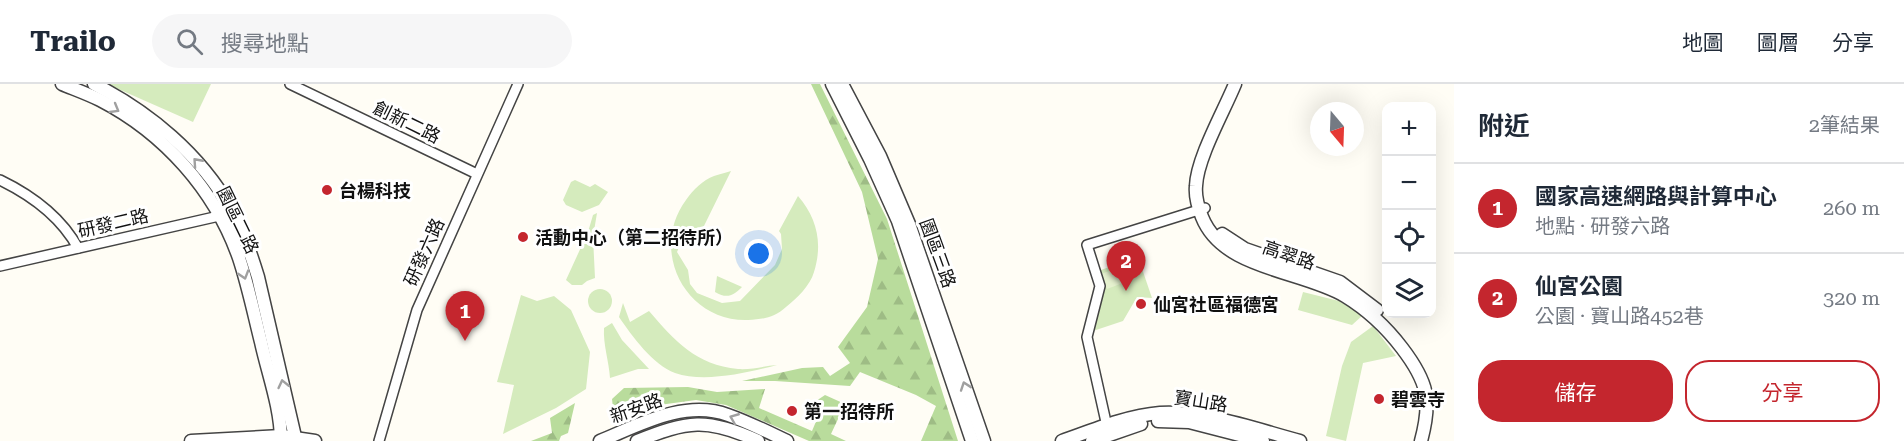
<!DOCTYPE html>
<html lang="zh-TW">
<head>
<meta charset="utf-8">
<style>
	:root { --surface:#fff; --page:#f6f6f7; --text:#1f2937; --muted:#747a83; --line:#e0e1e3; --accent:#c4262e }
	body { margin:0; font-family:"Roboto Serif","Noto Sans TC",serif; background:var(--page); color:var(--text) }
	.controls { position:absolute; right:18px; top:18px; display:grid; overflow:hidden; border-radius:12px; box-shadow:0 6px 24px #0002 }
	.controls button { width:54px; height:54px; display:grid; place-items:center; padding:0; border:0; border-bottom:2px solid var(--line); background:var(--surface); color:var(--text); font:30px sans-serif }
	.compass { position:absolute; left:1310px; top:18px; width:54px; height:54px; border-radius:50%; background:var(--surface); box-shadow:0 6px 24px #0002; rotate:161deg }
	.you { position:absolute; left:759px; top:170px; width:21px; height:21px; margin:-15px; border:4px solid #fff; border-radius:50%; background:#1a73e8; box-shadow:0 0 0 9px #1a73e833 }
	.badge { display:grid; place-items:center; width:39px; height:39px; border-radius:50%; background:var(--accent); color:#fff; font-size:20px; font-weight:700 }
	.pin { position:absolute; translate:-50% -50px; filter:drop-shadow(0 2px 3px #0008) }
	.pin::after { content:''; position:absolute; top:32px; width:21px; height:18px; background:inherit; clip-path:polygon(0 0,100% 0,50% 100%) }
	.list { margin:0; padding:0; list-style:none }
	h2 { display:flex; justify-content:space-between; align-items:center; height:78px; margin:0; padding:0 24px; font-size:26px }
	h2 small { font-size:20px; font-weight:400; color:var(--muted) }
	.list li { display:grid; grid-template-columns:39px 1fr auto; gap:18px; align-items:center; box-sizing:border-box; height:90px; padding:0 24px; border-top:2px solid var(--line) }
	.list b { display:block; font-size:22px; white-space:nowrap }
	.list p { margin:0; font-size:20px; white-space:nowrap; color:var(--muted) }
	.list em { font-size:20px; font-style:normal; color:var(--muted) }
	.actions { display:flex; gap:12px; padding:18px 24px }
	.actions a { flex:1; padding:14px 0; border:2px solid var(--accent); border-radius:24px; text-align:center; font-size:21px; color:var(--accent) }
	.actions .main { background:var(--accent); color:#fff }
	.icon { flex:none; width:33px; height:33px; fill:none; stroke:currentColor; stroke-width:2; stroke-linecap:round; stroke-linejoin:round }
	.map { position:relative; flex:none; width:1454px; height:357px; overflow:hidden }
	header { display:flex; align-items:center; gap:36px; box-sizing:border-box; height:84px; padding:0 30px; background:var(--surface); border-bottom:2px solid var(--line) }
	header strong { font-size:28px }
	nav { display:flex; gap:33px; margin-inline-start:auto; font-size:21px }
	.search { width:420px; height:54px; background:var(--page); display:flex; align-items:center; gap:15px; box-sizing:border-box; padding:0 21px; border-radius:33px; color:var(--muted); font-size:22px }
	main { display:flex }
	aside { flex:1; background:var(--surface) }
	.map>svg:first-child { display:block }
	.green { fill:#d5ebbd }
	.forest { fill:url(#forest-firs) }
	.pitch { fill:#e6f2cf }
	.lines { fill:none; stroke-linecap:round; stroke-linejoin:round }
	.minor-casing { stroke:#444; stroke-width:12 }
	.tertiary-casing { stroke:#444; stroke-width:15 }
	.minor { stroke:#fff; stroke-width:9 }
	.tertiary { stroke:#fff; stroke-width:12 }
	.oneway { stroke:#a0a0a0 }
	.poi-dot { fill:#c4262e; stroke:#fff; stroke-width:2 }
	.labels { text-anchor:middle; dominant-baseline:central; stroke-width:6; stroke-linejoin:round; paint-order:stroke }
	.street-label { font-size:18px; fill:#111; stroke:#fff }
	.poi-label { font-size:18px; font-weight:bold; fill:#111; stroke:#fff; text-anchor:start }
</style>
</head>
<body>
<header>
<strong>Trailo</strong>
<div class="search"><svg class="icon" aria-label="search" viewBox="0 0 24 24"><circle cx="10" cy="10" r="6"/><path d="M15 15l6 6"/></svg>搜尋地點</div>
<nav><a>地圖</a><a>圖層</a><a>分享</a></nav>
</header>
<main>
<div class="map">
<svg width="1454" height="357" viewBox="0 0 1454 357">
	<defs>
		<pattern id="forest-firs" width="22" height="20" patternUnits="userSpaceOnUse" patternTransform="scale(1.5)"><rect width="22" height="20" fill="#b9dc9c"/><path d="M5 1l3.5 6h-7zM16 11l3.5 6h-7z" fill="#9ebc85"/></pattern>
	</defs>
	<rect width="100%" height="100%" fill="#fffdf5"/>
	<g class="green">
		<polygon points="107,0 211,0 193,38"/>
		<path d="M731,87L701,148L687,145L677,168L688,186L690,200L697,209L722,219L740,217L775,181L782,165L781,150L779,147L798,112C817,134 823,159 814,188C810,202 797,214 786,223C774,234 764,235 748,236C685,238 649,166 686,116C693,106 703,96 714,92C719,90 726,89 731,87Z"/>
		<polygon points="575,96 590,103 595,100 608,108 599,121 582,128 566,121 563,116 571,98"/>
		<polygon points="597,129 593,153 595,194 587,197 582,201 572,201 566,196 588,148 593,131"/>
		<polygon points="1138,173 1152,214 1137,213 1123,237 1093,247 1098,187"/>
		<path d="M717,192L742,203C733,212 727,215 715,208Z"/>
		<circle cx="600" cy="217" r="12"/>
		<polygon points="1303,208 1339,217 1363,231 1352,241 1298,226"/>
		<polygon points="521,211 537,217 554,212 571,226 590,268 586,305 556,324 503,350 514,301 497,298"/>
		<path d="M623,219L630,238L649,227C675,257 696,281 738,285C751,286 764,282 777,281C747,289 704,299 675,289C653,281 632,252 619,233Z"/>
		<path d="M612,239L622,256L649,285H638L610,294C609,277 603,261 604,244Z"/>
		<polygon points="1373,242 1396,272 1363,279 1346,357 1326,352 1342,282 1351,258"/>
	</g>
	<g class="forest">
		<polygon points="811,0 820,0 887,135 958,357 921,357 936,322 916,311 860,288 850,302 775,297 742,297 802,284 823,283 830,292 850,279 838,263 867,223 878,175 862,108"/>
		<polygon points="688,303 717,308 765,305 759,324 812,347 820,328 810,321 825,311 845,320 831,350 846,357 809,357 726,321 696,316 659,321 614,333 612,315 624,304"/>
		<polygon points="575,319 568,349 561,352 559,357 531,357 552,349 550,334"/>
	</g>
	<polygon class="pitch" points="1128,180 1133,195 1107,205 1101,190"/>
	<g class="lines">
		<g class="minor-casing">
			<g id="minor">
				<polyline points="290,0 477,90"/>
				<path d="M0,96C31,111 61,133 78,164"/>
				<polyline points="0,182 219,132 225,129"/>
				<polyline points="1108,347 1087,253 1100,202 1087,161 1205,124"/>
				<polyline points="379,357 417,226 518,0"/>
			</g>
		</g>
		<g class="tertiary-casing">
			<g id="tertiary">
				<path d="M62,0C74,5 88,10 100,16C164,49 215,106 239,174C248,201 254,230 261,258C268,290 281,324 281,357"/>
				<path d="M94,0C149,28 200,70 231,125C243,145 251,170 258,193L296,357"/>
				<polyline points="832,0 870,75 898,137 972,357"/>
				<polyline points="842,0 880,72 909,140 984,357"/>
				<path d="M1235,0C1224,27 1197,74 1196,102C1195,112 1198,123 1202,133C1223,186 1301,186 1345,212C1368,226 1386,243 1402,264C1428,298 1432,316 1421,357"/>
				<polyline points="1222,150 1245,165 1340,198 1377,226"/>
				<polyline points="1158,337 1189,338 1263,357"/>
				<polyline points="191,357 281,352 315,357"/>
				<path d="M600,357C639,341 685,315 728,331C748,338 768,348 787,357"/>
				<path d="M637,357C687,337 707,333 758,357"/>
				<path d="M1062,357C1093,346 1126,332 1160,329C1203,326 1258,346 1300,357"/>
				<polyline points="1092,357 1141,340"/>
			</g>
		</g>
		<use href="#minor" class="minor"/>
		<use href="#tertiary" class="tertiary"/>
	</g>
	<defs><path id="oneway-chevron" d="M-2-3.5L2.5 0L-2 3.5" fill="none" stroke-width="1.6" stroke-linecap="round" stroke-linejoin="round" transform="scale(1.5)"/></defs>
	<g class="oneway">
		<use href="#oneway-chevron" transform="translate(115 25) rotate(30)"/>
		<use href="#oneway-chevron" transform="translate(197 78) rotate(-132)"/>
		<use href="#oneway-chevron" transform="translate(244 191) rotate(73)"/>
		<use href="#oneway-chevron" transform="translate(283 300) rotate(-103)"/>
		<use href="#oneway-chevron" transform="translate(965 302) rotate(-109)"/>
		<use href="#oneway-chevron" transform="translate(734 334) rotate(-158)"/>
	</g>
	<g class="poi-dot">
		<circle cx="327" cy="106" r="6"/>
		<circle cx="523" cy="153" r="6"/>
		<circle cx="1141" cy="220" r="6"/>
		<circle cx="1379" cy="315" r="6"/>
		<circle cx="792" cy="327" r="6"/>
	</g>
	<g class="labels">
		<g class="street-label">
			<text transform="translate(407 38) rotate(26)">創新二路</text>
			<text transform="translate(238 136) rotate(64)">園區二路</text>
			<text transform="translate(113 139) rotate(-13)">研發二路</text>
			<text transform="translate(424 168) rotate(-66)">研發六路</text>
			<text transform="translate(938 169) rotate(70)">園區三路</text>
			<text transform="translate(1289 171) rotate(19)">高翠路</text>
			<text transform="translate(1201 317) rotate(9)">寶山路</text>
			<text transform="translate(636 324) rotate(-20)">新安路</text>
		</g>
		<g class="poi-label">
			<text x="339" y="106">台楊科技</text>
			<text x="535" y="153">活動中心（第二招待所）</text>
			<text x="1153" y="220">仙宮社區福德宮</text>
			<text x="1391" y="315">碧雲寺</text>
			<text x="804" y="327">第一招待所</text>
		</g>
	</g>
</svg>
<div class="controls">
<button>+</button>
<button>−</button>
<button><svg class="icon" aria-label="locate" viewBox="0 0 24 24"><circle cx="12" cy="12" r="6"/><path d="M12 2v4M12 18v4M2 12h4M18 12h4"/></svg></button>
<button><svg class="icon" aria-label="layers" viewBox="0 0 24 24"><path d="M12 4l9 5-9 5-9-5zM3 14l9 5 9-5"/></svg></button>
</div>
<svg class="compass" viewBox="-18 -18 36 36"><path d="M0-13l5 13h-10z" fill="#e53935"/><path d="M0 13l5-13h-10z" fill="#747a83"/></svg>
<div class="you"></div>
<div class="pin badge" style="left:465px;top:257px">1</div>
<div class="pin badge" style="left:1126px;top:207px">2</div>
</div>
<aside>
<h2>附近<small>2筆結果</small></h2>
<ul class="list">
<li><span class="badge">1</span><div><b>國家高速網路與計算中心</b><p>地點 · 研發六路</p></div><em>260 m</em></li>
<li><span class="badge">2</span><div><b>仙宮公園</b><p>公園 · 寶山路452巷</p></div><em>320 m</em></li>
</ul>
<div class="actions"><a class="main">儲存</a><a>分享</a></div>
</aside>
</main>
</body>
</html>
